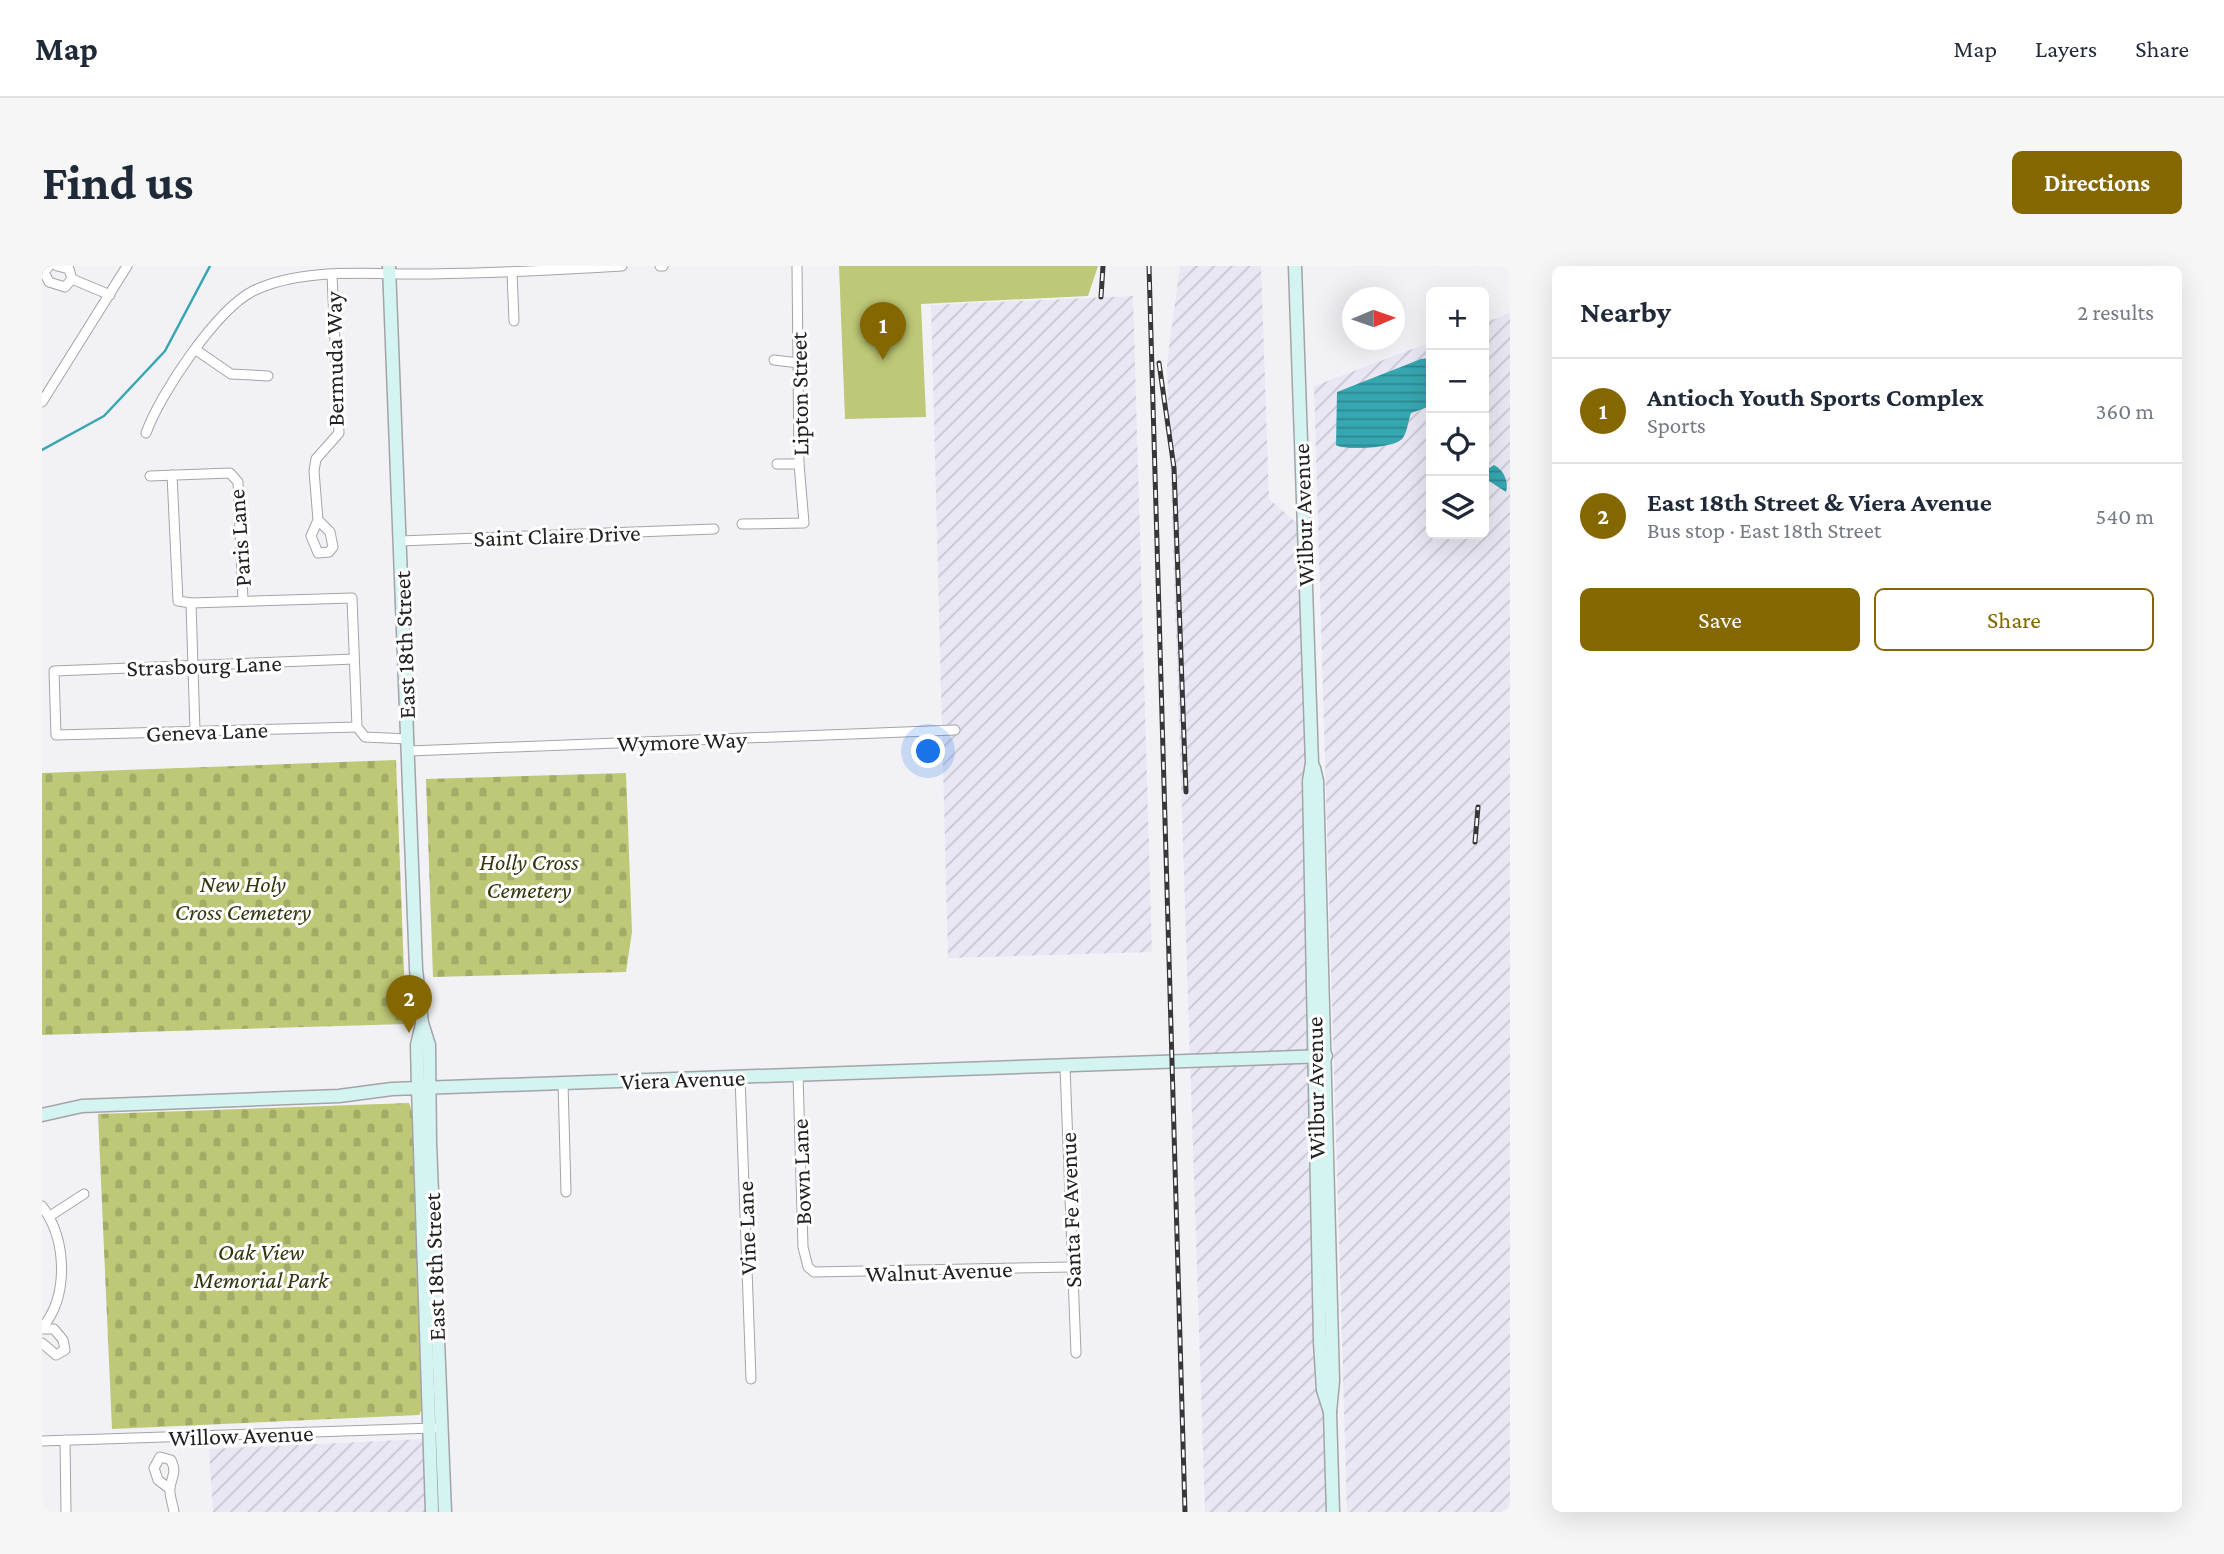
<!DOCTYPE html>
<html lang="en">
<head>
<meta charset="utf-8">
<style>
	:root { --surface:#fff; --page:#f6f6f7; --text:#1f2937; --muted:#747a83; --line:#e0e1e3; --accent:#856700 }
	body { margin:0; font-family:"Crimson Pro",serif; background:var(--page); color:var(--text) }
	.controls { position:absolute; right:21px; top:21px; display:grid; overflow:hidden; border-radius:10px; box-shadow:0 7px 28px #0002 }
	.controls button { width:63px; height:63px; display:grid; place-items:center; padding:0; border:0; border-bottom:2px solid var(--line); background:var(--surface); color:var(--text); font:35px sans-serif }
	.compass { position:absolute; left:1300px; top:21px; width:63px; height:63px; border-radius:50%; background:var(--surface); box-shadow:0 7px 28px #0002; rotate:88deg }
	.you { position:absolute; left:887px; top:486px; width:24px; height:24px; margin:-18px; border:5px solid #fff; border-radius:50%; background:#1a73e8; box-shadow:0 0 0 10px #1a73e833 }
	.badge { display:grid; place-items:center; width:46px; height:46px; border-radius:50%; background:var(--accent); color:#fff; font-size:23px; font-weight:700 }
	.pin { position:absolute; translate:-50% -58px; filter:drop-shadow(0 2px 4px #0008) }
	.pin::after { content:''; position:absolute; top:37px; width:24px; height:21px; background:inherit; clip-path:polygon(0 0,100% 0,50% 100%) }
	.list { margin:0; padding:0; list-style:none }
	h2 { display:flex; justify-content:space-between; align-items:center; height:91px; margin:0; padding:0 28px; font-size:30px }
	h2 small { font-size:23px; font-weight:400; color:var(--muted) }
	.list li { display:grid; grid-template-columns:46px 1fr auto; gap:21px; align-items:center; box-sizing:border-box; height:105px; padding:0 28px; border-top:2px solid var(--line) }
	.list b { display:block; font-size:26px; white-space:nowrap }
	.list p { margin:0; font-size:23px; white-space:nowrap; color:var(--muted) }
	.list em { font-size:23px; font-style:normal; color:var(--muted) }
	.actions { display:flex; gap:14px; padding:21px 28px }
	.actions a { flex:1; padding:16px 0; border:2px solid var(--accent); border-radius:10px; text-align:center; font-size:24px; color:var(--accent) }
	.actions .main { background:var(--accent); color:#fff }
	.icon { flex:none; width:38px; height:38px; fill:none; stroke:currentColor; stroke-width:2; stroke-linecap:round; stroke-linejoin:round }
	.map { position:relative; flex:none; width:1468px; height:1246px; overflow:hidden; border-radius:10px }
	header { display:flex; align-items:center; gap:42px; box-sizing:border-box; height:98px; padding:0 35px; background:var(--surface); border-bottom:2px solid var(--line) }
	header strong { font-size:33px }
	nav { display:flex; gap:38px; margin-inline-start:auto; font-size:24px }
	.intro { display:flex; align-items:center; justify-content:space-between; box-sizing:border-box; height:168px; padding:0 42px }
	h1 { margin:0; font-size:49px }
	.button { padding:18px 32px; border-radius:10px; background:var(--accent); color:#fff; font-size:24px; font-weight:700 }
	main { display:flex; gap:42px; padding:0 42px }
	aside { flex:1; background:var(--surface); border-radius:10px; box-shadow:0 7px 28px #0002 }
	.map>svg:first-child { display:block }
	.industrial { fill:url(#industrial-furrows) }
	.grass { fill:#bec876 }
	.cemetery { fill:url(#cemetery-stones) }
	.water { fill:url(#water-rules) }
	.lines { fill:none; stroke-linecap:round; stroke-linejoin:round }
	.stream { stroke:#36a7b1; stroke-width:2.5 }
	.street-casing { stroke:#a4a3a8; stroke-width:11 }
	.secondary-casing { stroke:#a4a3a8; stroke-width:15 }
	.street { stroke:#fff; stroke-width:9 }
	.secondary { stroke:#d4f4f1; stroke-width:12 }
	.rail-casing { stroke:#37373a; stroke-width:5 }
	.rail { stroke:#fff; stroke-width:2.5; stroke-dasharray:8; stroke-linecap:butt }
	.labels { text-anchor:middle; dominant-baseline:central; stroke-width:6; stroke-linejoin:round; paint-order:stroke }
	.street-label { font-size:24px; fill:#212123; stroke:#fff }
	.park-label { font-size:24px; font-style:italic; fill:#34370d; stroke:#fff }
</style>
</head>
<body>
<header>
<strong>Map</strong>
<nav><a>Map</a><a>Layers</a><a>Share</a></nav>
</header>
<div class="intro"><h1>Find us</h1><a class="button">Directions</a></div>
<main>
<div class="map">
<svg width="1468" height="1246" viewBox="0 0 1468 1246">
	<defs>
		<pattern id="industrial-furrows" width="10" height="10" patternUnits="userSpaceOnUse" patternTransform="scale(1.75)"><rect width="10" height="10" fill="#e8e7f3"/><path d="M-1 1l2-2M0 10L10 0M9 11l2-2" fill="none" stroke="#c7c6d0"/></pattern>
		<pattern id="cemetery-stones" width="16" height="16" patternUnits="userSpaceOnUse" patternTransform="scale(1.75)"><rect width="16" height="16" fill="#bec876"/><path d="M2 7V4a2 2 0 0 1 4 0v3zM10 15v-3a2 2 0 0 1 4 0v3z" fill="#a3ac66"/></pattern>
		<pattern id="water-rules" width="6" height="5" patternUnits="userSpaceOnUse" patternTransform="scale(1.75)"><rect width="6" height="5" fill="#36a7b1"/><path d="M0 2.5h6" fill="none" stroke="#2d8890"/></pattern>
	</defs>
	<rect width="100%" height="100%" fill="#f2f2f6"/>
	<g class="industrial">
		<polygon points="1138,0 1219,0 1227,233 1256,258 1287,1246 1163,1246 1125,96"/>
		<polygon points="1091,30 1110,686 906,692 889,39"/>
		<polygon points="1468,47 1468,1246 1305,1246 1272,120 1389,76 1389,268 1442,268 1442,57"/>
		<polygon points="381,1173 385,1246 171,1246 167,1183"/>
	</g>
	<polygon class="grass" points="797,0 1056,0 1046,30 879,38 884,151 803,153"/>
	<g class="cemetery">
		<polygon points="354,494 364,758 0,769 0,507"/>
		<polygon points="584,507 590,666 584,706 391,711 384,513"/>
		<polygon points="367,837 370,845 380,1143 377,1149 70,1163 56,848"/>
	</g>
	<g class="water">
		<path d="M1389,92V140L1369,147C1366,155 1365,168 1360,173C1352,182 1304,185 1294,179L1295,126L1379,93Z"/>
		<path d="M1452,199C1462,204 1467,216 1464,226L1444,213V204Z"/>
	</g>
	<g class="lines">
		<polyline class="stream" points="0,184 62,150 123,85 168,0"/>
		<g class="street-casing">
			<g id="street">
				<polyline points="7,0 2,6 7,16 23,21 30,13"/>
				<polyline points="15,0 27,3 30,13"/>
				<polyline points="618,0 621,0"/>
				<polyline points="470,6 472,55"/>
				<polyline points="30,13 68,29"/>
				<polyline points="154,84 189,108 226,110"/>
				<polyline points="732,94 757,97"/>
				<polyline points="0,136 85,0"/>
				<path d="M104,167C118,128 174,44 211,25C262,0 333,9 389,8C453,7 516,4 580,0"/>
				<polyline points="735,198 757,198"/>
				<polyline points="130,209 136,335 149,337 310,332 315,461 323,471 366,473"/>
				<polyline points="108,210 188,207 196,216 201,334"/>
				<polyline points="276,254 288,266 291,281 287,286 276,287 269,270 276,254 272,205 274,193 297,167 290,9"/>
				<polyline points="700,258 762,257 757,198 755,0"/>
				<polyline points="358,275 672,263"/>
				<polyline points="149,337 153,465"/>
				<polyline points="312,393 12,405 14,469 315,461"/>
				<polyline points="367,485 913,464"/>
				<polyline points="1023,801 1034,1087"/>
				<polyline points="756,809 761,981 766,1001 772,1006 1030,1001"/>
				<polyline points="698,811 709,1113"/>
				<polyline points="521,817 524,926"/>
				<path d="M0,940C25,974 27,1030 0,1062"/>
				<polyline points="8,950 42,928"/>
				<polyline points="0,1063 12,1063 21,1074 23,1084 14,1089 0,1077"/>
				<polyline points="23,1174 24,1246"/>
				<polyline points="0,1175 392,1162"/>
				<path d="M128,1223L116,1214L112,1202L118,1191L129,1194C135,1207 130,1209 128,1222C127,1229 131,1239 132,1246"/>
			</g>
		</g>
		<g class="secondary-casing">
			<g id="secondary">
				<polyline points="347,0 374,703 380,757 387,779 388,877 403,1246"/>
				<polyline points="1253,0 1270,497 1267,515 1278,1076 1281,1124 1288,1146"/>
				<polyline points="1272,502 1275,515 1291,1115 1288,1146 1291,1246"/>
				<polyline points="380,758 375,779 376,822 390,1246"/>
				<polyline points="0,849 40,840 297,830 350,823 1284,790"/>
			</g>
		</g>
		<use href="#street" class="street"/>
		<use href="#secondary" class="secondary"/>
		<g class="rail-casing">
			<g id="rail">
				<polyline points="1107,0 1143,1246"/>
				<polyline points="1059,31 1061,0"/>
				<polyline points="1117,97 1132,202 1144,526"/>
				<polyline points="1433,576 1436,541"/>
			</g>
		</g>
		<use href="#rail" class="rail"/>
	</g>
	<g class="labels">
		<g class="street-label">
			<text transform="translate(292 93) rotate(-91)">Bermuda Way</text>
			<text transform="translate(757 128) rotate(-91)">Lipton Street</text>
			<text transform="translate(1261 249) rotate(-92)">Wilbur Avenue</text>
			<text transform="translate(515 269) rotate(-2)">Saint Claire Drive</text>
			<text transform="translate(197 272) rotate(-94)">Paris Lane</text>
			<text transform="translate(362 379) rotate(-92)">East 18th Street</text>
			<text transform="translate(162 399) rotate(-2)">Strasbourg Lane</text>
			<text transform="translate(165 465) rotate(-2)">Geneva Lane</text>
			<text transform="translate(640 475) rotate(-2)">Wymore Way</text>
			<text transform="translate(641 813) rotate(-2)">Viera Avenue</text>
			<text transform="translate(1273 822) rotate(-91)">Wilbur Avenue</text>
			<text transform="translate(759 906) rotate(-92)">Bown Lane</text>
			<text transform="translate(1028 944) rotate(-92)">Santa Fe Avenue</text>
			<text transform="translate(704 962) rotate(-92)">Vine Lane</text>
			<text transform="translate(392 1001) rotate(-92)">East 18th Street</text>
			<text transform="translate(897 1005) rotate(-2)">Walnut Avenue</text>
			<text transform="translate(199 1169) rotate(-2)">Willow Avenue</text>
		</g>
		<g class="park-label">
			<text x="487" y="595">Holly Cross<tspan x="487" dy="28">Cemetery</tspan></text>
			<text x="201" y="617">New Holy<tspan x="201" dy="28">Cross Cemetery</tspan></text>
			<text x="219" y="985">Oak View<tspan x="219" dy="28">Memorial Park</tspan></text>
		</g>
	</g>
</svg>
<div class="controls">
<button>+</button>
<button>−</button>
<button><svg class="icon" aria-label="locate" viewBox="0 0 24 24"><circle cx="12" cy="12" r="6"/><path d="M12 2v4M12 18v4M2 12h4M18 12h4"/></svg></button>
<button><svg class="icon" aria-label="layers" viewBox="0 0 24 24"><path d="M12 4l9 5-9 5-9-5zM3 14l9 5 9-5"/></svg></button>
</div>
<svg class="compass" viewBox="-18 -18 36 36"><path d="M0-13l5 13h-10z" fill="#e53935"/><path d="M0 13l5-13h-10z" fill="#747a83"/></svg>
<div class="you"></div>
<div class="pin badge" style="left:841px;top:94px">1</div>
<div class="pin badge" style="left:367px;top:767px">2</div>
</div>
<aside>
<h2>Nearby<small>2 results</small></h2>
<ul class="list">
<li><span class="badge">1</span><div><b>Antioch Youth Sports Complex</b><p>Sports</p></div><em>360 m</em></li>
<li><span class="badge">2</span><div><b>East 18th Street &amp; Viera Avenue</b><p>Bus stop · East 18th Street</p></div><em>540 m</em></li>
</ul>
<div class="actions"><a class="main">Save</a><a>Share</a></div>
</aside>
</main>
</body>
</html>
